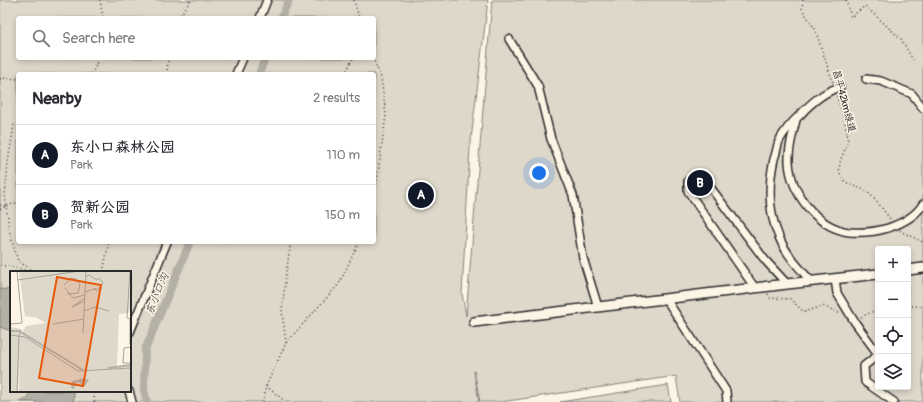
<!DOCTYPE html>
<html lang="en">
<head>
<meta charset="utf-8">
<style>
	:root { --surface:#fff; --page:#f7f7f7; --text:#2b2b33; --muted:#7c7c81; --line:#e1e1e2; --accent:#111827 }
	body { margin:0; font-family:Pangolin,"LXGW WenKai TC",sans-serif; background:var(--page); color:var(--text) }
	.controls { position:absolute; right:12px; bottom:12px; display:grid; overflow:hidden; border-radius:4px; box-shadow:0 2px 6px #0003 }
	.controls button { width:36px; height:36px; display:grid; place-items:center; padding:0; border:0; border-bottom:1px solid var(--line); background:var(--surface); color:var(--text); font:20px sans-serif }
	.you { position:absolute; left:539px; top:173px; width:14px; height:14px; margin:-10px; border:3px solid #fff; border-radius:50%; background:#1a73e8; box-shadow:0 0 0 6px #1a73e833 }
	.badge { display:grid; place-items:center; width:26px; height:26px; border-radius:50%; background:var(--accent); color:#fff; font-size:13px; font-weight:700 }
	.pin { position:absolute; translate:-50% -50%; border:2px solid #fff; box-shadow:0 1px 4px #0006 }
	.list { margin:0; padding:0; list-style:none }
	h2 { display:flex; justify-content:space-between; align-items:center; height:52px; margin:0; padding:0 16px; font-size:17px }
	h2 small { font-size:13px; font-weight:400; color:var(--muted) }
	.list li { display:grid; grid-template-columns:26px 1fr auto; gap:12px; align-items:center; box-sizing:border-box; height:60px; padding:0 16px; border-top:1px solid var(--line) }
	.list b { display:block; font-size:15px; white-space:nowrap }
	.list p { margin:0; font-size:13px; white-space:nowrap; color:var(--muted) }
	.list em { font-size:13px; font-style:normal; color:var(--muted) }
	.icon { flex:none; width:22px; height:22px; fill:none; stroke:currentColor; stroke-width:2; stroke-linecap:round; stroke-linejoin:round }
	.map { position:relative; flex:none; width:923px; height:402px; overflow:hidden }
	.search { position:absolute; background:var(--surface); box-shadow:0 2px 6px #0003; left:16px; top:16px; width:360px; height:44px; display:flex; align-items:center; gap:10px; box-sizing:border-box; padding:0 14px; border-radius:4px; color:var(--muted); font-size:15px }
	.panel { position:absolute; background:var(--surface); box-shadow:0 2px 6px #0003; left:16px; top:72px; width:360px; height:172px; border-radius:4px }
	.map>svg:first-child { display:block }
	.green { fill:#ded8ca; stroke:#84827a; fill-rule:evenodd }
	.water { fill:#b4b0a5; stroke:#7d7b74 }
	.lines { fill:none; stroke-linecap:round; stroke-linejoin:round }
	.canal { stroke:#b4b0a5; stroke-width:8 }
	.minor-casing { stroke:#2b2b2b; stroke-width:10 }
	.tertiary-casing { stroke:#2b2b2b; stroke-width:12 }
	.path { stroke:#2b2b2b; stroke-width:1.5; stroke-dasharray:1 3; stroke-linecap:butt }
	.minor { stroke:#fcf5e5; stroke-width:7 }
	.tertiary { stroke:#fcf5e5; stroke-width:9 }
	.labels { text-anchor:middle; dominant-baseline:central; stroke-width:3; stroke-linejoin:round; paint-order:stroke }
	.street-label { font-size:10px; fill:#2b2b2b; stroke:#fcf5e5 }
	.water-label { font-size:11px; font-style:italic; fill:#545350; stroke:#fcf5e5 }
	.inset-river { fill:none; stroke:#b4b0a5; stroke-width:2 }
	.inset-road { fill:none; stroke:#a8a49b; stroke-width:1 }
	.view { fill:#e8590c; fill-opacity:0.15; stroke:#e8590c; stroke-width:2 }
	.inset-edge { fill:none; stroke:#2b2b2b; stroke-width:2 }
</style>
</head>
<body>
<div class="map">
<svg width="923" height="402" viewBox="0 0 923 402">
	<rect width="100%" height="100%" fill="#fcf5e5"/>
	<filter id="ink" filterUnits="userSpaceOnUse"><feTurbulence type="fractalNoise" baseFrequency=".025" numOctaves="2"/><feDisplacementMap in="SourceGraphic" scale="8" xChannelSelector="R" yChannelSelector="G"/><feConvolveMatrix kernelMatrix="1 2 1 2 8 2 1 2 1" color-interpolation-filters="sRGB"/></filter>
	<g filter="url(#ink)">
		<g class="green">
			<path d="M0,0H488L470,148L462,293L466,316L492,0H923V402H680L676,376L501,402H480L474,371L479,402H0ZM18,18H374V58H18ZM18,74H374V242H18ZM878,249H908V387H878ZM11,272H130V391H11Z"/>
			<polygon points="668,385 671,402 560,402"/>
		</g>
		<g class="water">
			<polygon points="0,289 11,290 11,331 0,327"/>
			<polygon points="32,391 73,391 74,397 73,402 20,402 26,398"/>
		</g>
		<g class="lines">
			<g class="canal">
				<polyline points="281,18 289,0"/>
				<polyline points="259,74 265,58"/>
				<polyline points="147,402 144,390 145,350 190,242"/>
			</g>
			<g class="minor-casing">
				<g id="minor">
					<polyline points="260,18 267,0"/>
					<polyline points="509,39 538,86 551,139 573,195 583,258 598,307"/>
					<polyline points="236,74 243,58"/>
					<polyline points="866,79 881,81 912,94 923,108"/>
					<path d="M796,120C793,133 788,148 789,162C791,193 816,227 849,232C862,233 875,232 888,228C900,224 916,216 923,204"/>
					<polyline points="835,279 837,293 854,321 878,354"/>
					<path d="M811,281C799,268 786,254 779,237C768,212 768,186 774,159C776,154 777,147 779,141C784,132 792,122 800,115C811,103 823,92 840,87"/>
					<polyline points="755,288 688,191 688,181 701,175 765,260 787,284"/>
					<polyline points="666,299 726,391 727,402"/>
					<polyline points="130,332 167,242"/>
					<polyline points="878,355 864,366 865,382 894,402"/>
					<polyline points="129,391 132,402"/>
				</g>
			</g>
			<g class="tertiary-casing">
				<g id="tertiary">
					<polyline points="908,270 923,268"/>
					<polyline points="474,322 787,284 878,274"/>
				</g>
			</g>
			<g class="path">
				<polyline points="100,0 103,18"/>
				<polyline points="354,0 359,18"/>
				<polyline points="803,0 802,9 815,29 833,83"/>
				<polyline points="846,0 851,17 865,6 901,39 913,60"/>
				<polyline points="178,18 191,0"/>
				<polyline points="373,58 381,78 386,115 374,203"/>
				<polyline points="91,74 95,68 98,58"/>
				<polyline points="167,74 168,58"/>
				<polyline points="345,74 353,58"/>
				<polyline points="0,79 5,78 18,79"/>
				<path d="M837,96C840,108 850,132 847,144C844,154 836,164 841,176C845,185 856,186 864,190C873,195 884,211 891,220"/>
				<polyline points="14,125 8,162 5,196 10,234 18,261 35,272"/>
				<polyline points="0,205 7,206"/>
				<polyline points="0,209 18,202"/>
				<polyline points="900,230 904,233 923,242"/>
				<polyline points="0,266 8,266 33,272"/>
				<polyline points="103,272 109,242"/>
				<polyline points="768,294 770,298 790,299 804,312 823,306 841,314"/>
				<polyline points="908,306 923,306"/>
				<polyline points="861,317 878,309"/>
				<polyline points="286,343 282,311 286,273 291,242"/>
				<polyline points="266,386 286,402"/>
				<polyline points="94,402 94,391"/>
				<polyline points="263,402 266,386 286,343 339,284 359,242"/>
			</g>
			<use href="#minor" class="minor"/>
			<use href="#tertiary" class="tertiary"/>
		</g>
	</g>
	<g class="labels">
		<g class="street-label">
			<text transform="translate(844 101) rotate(75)">昌平42km绿道</text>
		</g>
		<g class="water-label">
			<text transform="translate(157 294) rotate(-67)">东小口沟</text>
		</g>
	</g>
	<g transform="translate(10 271)">
		<rect width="121" height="121" fill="#fcf5e5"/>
		<path d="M9,0H121V37L118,42L109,43L107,95H121V121H9L10,78L8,121H0V56L11,58V63L16,55L36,52L27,47L15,45Z" fill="#ded8ca"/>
		<path d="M74,107L79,109L75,115L68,111L65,114L64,118L61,117L62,110Z" fill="#b4b0a5"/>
		<path class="inset-river" d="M0,60H9L73,99M98,97L121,94"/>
		<path class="inset-road" d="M120,0L117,47L121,48M76,6L79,4L87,9L89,7L93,12L87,20L84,18M7,9L70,0M54,14L61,7L66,8L70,13L68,22L57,23M55,17L63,27L75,24M75,21L87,17M75,27L62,36L75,30M74,40L85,36L99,40M120,48V73M0,53L12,52L7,0M43,53L74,48M73,62L76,0M0,64L15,66L68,100L121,97M121,76L114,77L113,92H121M7,121L9,65L11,59"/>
		<path class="view" d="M47,6L91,14L73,115L29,107Z"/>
		<rect width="121" height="121" class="inset-edge"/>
	</g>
</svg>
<div class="controls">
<button>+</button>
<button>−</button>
<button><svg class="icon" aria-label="locate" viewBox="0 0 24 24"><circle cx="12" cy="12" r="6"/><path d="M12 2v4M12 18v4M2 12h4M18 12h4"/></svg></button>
<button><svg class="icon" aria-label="layers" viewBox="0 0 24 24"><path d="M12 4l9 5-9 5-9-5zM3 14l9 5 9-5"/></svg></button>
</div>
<div class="you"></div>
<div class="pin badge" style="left:421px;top:195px">A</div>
<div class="pin badge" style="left:700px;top:183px">B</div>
<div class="search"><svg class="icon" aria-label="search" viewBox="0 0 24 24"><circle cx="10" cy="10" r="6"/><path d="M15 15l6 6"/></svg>Search here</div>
<section class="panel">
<h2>Nearby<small>2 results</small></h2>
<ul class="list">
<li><span class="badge">A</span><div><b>东小口森林公园</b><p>Park</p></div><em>110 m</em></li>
<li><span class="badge">B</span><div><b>贺新公园</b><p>Park</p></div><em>150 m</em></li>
</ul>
</section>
</div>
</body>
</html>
